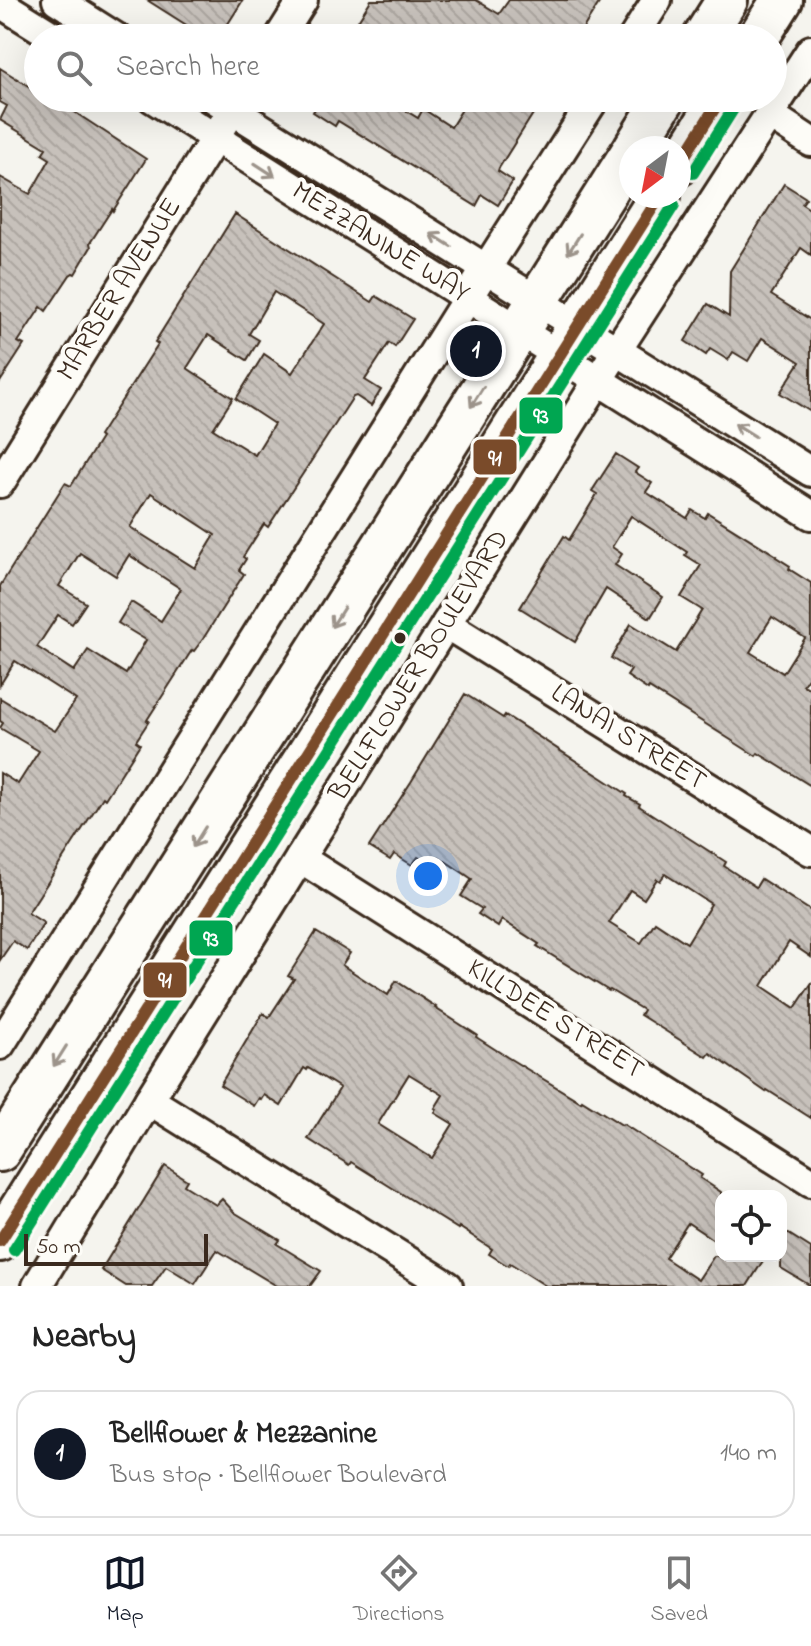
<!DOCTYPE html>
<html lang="en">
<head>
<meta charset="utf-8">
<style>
	:root { --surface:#fff; --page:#f2f2f2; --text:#222; --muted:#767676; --line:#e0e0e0; --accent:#111827 }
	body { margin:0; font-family:"Indie Flower",sans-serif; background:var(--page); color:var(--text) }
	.controls { position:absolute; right:24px; bottom:24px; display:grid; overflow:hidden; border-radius:16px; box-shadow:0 8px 32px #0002 }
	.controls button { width:72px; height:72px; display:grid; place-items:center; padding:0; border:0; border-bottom:2px solid var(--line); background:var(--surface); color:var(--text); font:40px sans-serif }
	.compass { position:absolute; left:619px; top:136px; width:72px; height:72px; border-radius:50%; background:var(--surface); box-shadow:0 8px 32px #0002; rotate:212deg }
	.scale { position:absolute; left:24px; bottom:20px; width:184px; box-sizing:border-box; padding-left:8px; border:4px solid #3b2a1e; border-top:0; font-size:22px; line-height:28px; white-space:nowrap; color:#3b2a1e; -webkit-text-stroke:6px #fdfcf7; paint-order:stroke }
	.you { position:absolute; left:428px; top:876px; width:28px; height:28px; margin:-20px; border:6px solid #fff; border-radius:50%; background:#1a73e8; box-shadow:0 0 0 12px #1a73e833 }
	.badge { display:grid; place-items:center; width:52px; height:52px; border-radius:50%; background:var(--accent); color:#fff; font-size:26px; font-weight:700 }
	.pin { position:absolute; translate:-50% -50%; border:4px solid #fff; box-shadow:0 2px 8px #0006 }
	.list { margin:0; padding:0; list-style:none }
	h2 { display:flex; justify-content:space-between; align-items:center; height:104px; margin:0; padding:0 32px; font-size:34px }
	h2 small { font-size:26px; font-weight:400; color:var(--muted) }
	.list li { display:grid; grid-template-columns:52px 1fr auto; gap:24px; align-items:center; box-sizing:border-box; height:128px; margin:0 16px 16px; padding:0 16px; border:2px solid var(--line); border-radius:24px }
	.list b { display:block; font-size:30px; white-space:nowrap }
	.list p { margin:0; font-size:26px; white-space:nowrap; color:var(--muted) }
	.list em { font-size:26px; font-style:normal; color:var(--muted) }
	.icon { flex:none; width:44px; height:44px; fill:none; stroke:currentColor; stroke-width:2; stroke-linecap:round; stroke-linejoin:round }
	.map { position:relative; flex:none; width:811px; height:1286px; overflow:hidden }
	.search { position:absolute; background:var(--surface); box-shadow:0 8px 32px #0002; left:24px; right:24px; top:24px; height:88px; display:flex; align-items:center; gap:20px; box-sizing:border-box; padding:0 28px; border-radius:44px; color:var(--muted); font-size:30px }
	.sheet { height:248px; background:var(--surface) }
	nav { display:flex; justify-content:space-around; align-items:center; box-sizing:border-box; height:112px; border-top:2px solid var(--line); background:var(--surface); font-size:22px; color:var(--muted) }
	nav a { display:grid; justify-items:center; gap:4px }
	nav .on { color:var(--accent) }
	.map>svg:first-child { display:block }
	.building { fill:url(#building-back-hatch); stroke:#3b2a1e; stroke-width:2; fill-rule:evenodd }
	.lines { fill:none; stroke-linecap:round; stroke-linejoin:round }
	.minor-casing { stroke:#3b2a1e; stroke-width:34 }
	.secondary-casing { stroke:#3b2a1e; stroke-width:46 }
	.minor { stroke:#fdfcf7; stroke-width:28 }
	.secondary { stroke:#fdfcf7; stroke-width:40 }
	.bus-1-casing { stroke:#fdfcf7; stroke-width:18 }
	.bus-2-casing { stroke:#fdfcf7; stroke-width:18 }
	.bus-1 { stroke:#7a4b2a; stroke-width:12 }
	.bus-2 { stroke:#00a651; stroke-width:12 }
	.oneway { stroke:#9c938a }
	.bus-dot { fill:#3b2a1e; stroke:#fdfcf7; stroke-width:3 }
	.labels { text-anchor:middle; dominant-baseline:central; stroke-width:8; stroke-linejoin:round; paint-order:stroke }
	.street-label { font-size:28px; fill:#3b2a1e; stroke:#fdfcf7 }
	.line-badge { stroke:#fdfcf7; stroke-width:3 }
	.badge-label { font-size:22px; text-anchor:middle; font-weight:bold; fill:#fff }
</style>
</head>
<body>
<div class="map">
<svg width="811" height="1286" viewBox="0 0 811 1286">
	<defs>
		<pattern id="building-back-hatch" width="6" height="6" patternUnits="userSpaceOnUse" patternTransform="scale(2)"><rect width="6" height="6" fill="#c7c1bb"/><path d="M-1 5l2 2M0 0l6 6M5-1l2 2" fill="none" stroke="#aca6a0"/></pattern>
	</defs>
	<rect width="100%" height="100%" fill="#f5f4ee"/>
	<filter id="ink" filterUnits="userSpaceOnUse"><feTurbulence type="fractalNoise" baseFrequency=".0125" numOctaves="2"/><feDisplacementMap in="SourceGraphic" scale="16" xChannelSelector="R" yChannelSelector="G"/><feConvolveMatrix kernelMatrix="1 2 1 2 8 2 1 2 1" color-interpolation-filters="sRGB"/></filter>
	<g filter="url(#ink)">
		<g class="building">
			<polygon points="147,0 243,0 219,38 207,38"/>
			<polygon points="371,0 476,0 499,14 509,0 601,0 577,38 446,38 432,30 427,38 394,38 381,30 376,38 347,38"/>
			<polygon points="0,68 38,92 38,98 51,98 67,107 146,159 113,211 112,209 90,243 91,247 75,274 73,273 70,275 46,311 41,307 18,342 24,345 0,382 0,177 30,194 50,159 42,154 46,148 0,120 7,106 0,102"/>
			<polygon points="321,98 385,98 418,118 423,109 451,127 469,98 543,98 499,168 498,171 513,181 498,205 482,195 476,206 338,121 335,126 313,112"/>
			<polygon points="784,184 806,198 802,204 811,210 811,255 801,248 771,295 811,320 811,412 780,393 800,362 762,338 748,361 733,352 728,360 710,349 706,355 685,341 708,304 729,317 730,271"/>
			<path d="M235,214L372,302L376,296L413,319L395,347L389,343L365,380L381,390L371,406L356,396L353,397L268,527L264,524L243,557L246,559L239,570L244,574L203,639L194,651L192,650L147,720L149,721L136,741L140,744L105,799L103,797L28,913L44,923L27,950L13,941L0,960V773L18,784L39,751L0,728L3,723L0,721V698L55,731L76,700L15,661L0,685V586L65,483L71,486L101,438L99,436L158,344L155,342ZM274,292L324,324L292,373L264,354L236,399L274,424L255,455L213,429L233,398L187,368L208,335L247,360L259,340L249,334ZM151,493L215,535L195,568L130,527ZM80,553L116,576L129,555L181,589L161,621L131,602L118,623L146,640L126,674L88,650L74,671L37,647L58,615L72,624L86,603L59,586Z"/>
			<path d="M616,454L638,468L635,472L652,483L646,492L687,518L692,510L705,518L708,513L777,556L776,557L790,566L789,569L811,583V673L803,685L811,689V786L758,753L756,756L649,688L648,690L627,676L631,670L611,658L631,624L676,652L702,610L681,597L701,565L685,555L687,552L631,516L612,547L622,554L615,565L663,597L650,618L606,589L575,642L520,608L564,536L569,540L597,494L592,491ZM772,617L805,638L783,673L750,652Z"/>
			<path d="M465,694L503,718L505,715L627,794L626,796L640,804L639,806L726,862L724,866L756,887L761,879L811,911V957L789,942L762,986L795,1008L811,984V1118L767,1090L766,1092L710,1053L707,1057L640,1015L643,1010L610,990L609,991L537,946L539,944L502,920L498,927L478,914L482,909L461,896L472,879L439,857L433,866L418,857L412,865L394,854L390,860L369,847L411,782ZM665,874L711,904L687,943L655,922L641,943L609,923L630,890L644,899L657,879L660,881Z"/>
			<path d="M316,932L350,953L342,965L388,995L396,981L436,1007L435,1008L477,1035L476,1037L507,1057L581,1102L582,1100L622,1125L623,1124L702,1175L700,1178L721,1192V1245L688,1223L665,1258L698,1280L714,1256H766L747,1286H546L510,1263L508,1266L489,1254L492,1249L459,1227L458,1229L351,1162L349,1165L308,1139L340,1088L308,1068L307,1070L304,1068L281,1106L264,1095L261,1100L259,1098L254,1106L220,1085L263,1013L269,1017L294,979L288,976ZM409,1074L443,1095L435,1108L437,1109L435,1113L453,1124L432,1158L378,1124Z"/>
			<polygon points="165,1166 187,1180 184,1185 216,1205 222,1199 234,1212 280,1240 277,1244 321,1271 310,1286 277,1286 217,1250 195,1284 166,1266 152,1286 126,1286 101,1270"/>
			<polygon points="781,1229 811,1248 811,1286 781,1268"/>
		</g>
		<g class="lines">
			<g class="minor-casing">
				<g id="minor">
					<polyline points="57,0 117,38"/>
					<polyline points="0,3 56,38"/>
					<polyline points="279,38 303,0"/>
					<polyline points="633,38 657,0"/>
					<polyline points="152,98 811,515"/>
					<polyline points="213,98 811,472"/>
					<polyline points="770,115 811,142"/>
					<polyline points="0,483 225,122"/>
					<polyline points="446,624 811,851"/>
					<polyline points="300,858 811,1182"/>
					<polyline points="0,1045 477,283 595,98"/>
					<polyline points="149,1100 448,1286"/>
					<polyline points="37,1286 149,1100 617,350 811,50"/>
				</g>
			</g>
			<g class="secondary-casing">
				<g id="secondary">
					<polyline points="703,38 727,0"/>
					<polyline points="758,38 782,0"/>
					<polyline points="634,148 665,98"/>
					<polyline points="679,165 721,98"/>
					<polyline points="0,1151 631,153"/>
					<polyline points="0,1241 660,196"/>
				</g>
			</g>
			<use href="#minor" class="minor"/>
			<use href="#secondary" class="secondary"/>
			<g class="bus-1-casing">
				<g id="bus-1">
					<polyline points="679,165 721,98"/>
					<polyline points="0,1241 660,196"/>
				</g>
			</g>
			<g class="bus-2-casing">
				<g id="bus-2">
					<polyline points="693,173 735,106"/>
					<polyline points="14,1250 674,205"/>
				</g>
			</g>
			<use href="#bus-1" class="bus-1"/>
			<use href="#bus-2" class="bus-2"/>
		</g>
		<defs><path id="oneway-shaft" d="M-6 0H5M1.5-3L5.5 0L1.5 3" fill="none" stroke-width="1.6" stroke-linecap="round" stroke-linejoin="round" transform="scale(2)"/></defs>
		<g class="oneway">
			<use href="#oneway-shaft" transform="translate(265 170) rotate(33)"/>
			<use href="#oneway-shaft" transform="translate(441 240) rotate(-148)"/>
			<use href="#oneway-shaft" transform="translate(574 244) rotate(122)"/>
			<use href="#oneway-shaft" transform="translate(477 397) rotate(122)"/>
			<use href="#oneway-shaft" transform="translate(745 430) rotate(-148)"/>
			<use href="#oneway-shaft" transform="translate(338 617) rotate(122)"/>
			<use href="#oneway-shaft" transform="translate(199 837) rotate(122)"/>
			<use href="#oneway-shaft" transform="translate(60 1056) rotate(122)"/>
		</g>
	</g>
	<circle class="bus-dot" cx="400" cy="638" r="7"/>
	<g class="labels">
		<g class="street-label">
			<text transform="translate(380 243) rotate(32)">MEZZANINE WAY</text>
			<text transform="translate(120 290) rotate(-58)">MARBER AVENUE</text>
			<text transform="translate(420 666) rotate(-58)">BELLFLOWER BOULEVARD</text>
			<text transform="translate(628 738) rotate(32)">LANAI STREET</text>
			<text transform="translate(555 1020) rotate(32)">KILLDEE STREET</text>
		</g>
	</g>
	<g class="line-badge">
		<rect x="518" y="396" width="46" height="39" rx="8" fill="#00a651"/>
		<rect x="472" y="438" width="46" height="38" rx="8" fill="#7a4b2a"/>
		<rect x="188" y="919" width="46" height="38" rx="8" fill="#00a651"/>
		<rect x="142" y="961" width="46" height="38" rx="8" fill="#7a4b2a"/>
	</g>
	<g class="badge-label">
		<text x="541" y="423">93</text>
		<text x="495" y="465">91</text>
		<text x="211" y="946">93</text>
		<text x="165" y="987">91</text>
	</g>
</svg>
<div class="controls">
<button><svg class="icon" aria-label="locate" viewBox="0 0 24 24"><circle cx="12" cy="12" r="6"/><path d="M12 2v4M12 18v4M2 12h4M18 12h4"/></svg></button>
</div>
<svg class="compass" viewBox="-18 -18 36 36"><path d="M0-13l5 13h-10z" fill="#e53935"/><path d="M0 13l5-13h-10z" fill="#767676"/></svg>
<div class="scale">50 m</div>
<div class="you"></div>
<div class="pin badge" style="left:476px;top:351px">1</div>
<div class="search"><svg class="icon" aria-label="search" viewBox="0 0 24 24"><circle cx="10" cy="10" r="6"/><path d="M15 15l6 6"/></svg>Search here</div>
</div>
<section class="sheet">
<h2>Nearby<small></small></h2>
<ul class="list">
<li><span class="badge">1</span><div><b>Bellflower &amp; Mezzanine</b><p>Bus stop · Bellflower Boulevard</p></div><em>140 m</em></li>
</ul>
</section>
<nav>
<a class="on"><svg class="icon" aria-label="map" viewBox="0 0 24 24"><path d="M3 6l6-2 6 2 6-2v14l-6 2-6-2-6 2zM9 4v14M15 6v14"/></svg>Map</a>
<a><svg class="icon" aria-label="directions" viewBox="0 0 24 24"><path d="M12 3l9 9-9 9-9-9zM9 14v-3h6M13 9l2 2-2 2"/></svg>Directions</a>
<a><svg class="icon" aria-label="saved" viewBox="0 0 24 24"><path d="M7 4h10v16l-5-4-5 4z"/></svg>Saved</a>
</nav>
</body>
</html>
